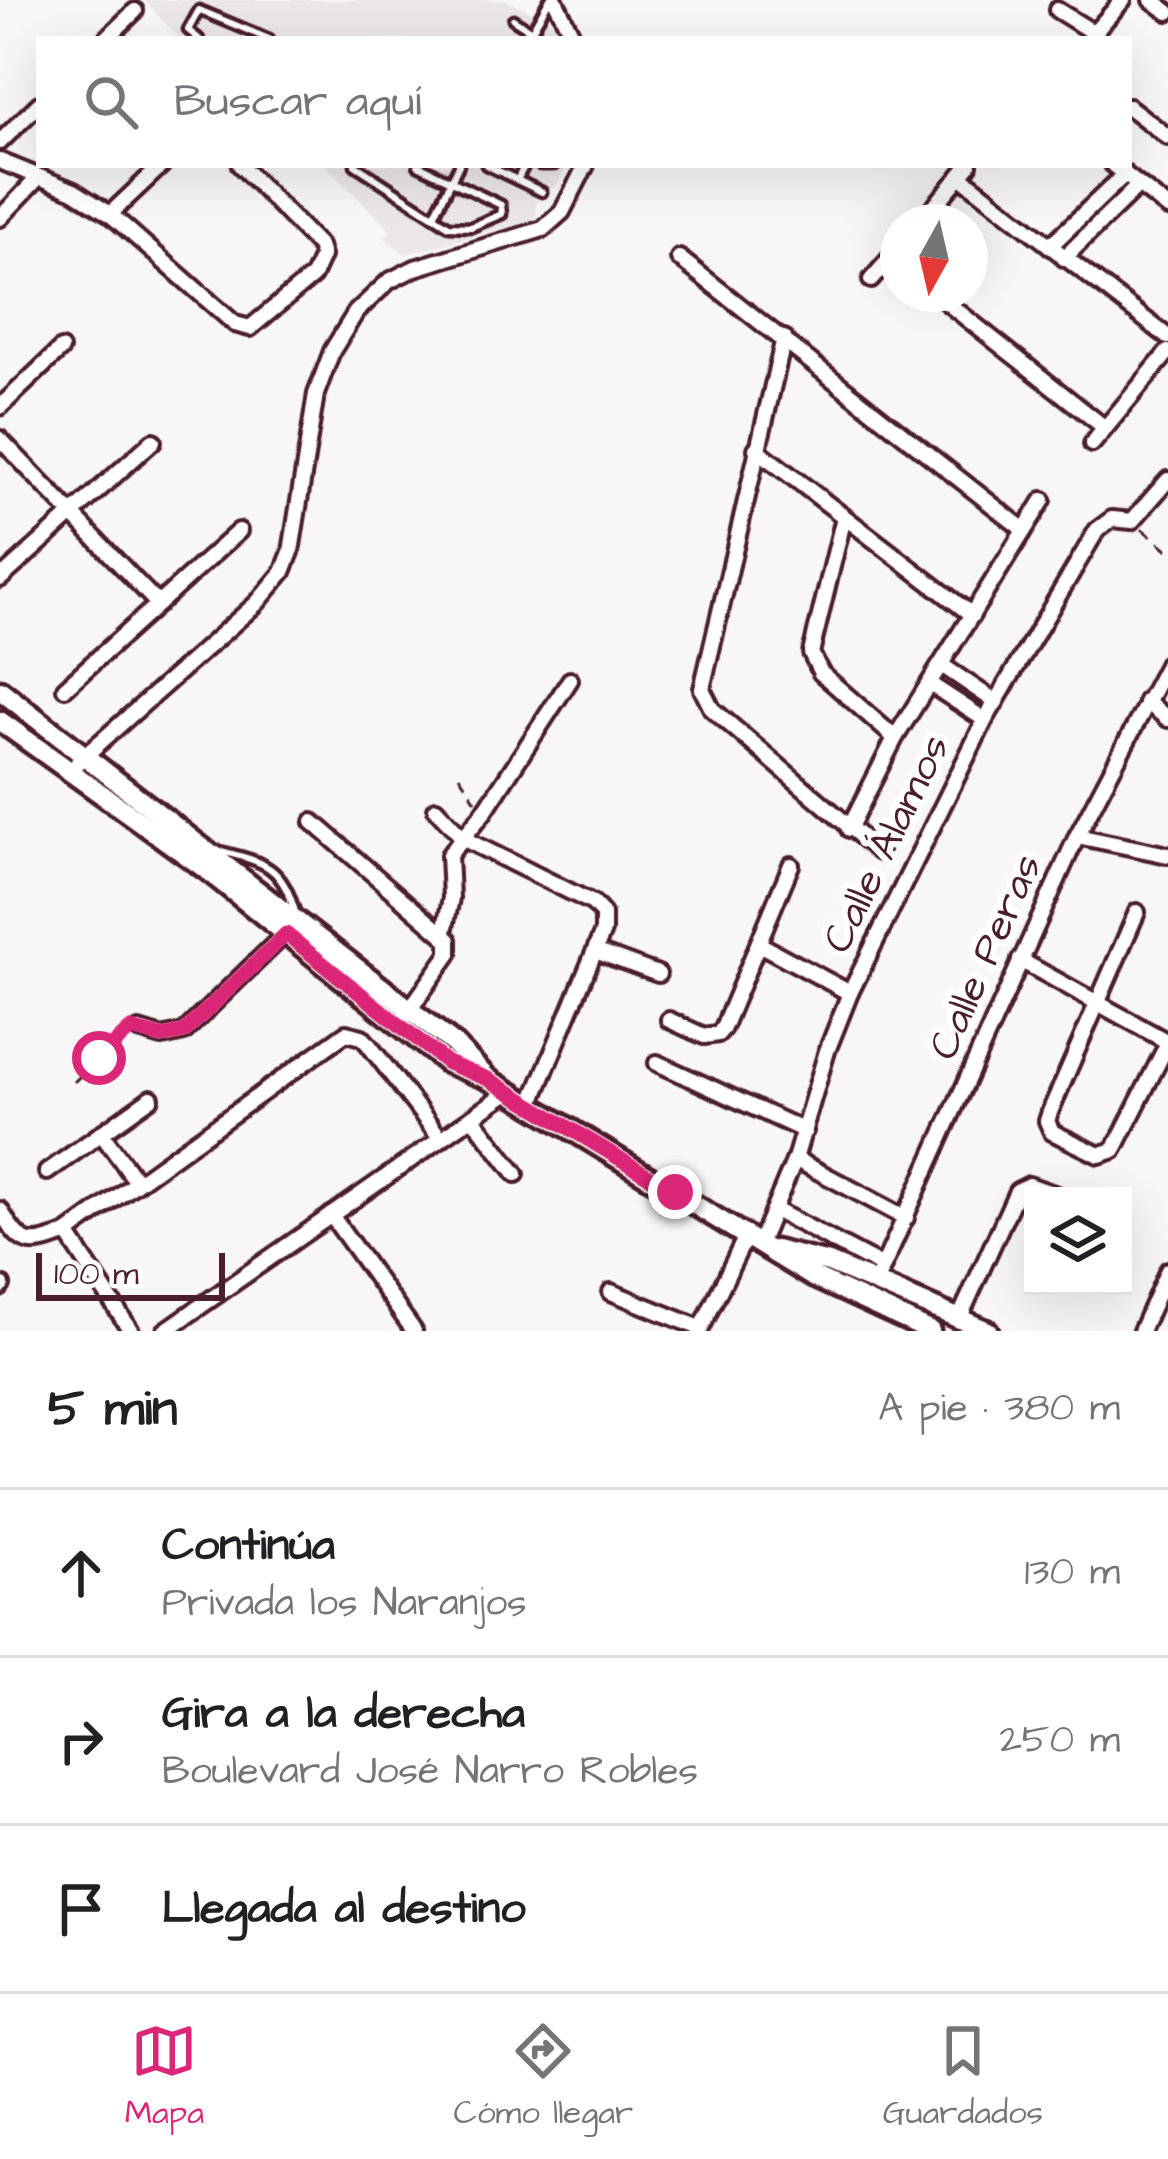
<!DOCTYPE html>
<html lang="es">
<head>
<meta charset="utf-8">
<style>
	:root { --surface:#fff; --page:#f6f6f6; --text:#202124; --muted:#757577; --line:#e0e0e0; --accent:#db2777 }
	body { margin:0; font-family:"Architects Daughter",sans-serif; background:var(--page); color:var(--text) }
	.controls { position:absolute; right:36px; bottom:36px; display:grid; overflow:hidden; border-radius:0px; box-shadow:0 12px 48px #0002 }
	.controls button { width:108px; height:108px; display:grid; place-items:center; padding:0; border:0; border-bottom:3px solid var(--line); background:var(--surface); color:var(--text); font:60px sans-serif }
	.compass { position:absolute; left:880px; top:204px; width:108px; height:108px; border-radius:50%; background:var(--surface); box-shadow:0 12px 48px #0002; rotate:188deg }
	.scale { position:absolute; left:36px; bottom:30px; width:189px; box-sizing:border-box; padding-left:12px; border:6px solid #4a1f2b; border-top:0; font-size:33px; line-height:42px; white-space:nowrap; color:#4a1f2b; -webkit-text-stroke:9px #fff; paint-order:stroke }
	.stop { position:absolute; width:36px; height:36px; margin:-27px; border:9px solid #db2777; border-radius:50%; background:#fff }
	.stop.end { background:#db2777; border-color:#fff; box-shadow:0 3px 12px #0008 }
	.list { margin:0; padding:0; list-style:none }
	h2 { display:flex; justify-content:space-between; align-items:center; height:156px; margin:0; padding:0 48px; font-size:51px }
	h2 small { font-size:39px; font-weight:400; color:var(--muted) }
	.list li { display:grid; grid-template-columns:78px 1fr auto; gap:36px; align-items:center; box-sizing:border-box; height:168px; padding:0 48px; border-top:3px solid var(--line) }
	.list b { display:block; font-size:45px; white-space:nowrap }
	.list p { margin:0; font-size:39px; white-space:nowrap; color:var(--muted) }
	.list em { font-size:39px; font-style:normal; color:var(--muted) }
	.icon { flex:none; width:66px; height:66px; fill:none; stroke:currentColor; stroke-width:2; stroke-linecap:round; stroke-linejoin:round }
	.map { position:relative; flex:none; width:1168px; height:1331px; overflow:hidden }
	.search { position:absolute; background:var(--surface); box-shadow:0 12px 48px #0002; left:36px; right:36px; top:36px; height:132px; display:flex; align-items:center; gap:30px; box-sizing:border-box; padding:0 42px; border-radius:0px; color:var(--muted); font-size:45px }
	.sheet { height:660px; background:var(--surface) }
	nav { display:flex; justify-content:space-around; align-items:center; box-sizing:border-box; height:168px; border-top:3px solid var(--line); background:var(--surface); font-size:33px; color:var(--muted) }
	nav a { display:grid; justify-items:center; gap:6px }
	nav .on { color:var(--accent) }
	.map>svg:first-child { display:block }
	.built { fill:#ebe6e8 }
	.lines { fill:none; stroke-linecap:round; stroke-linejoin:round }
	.lane-casing { stroke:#4a1f2b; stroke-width:15 }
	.street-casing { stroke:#4a1f2b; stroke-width:22 }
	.secondary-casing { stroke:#4a1f2b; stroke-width:27 }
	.path { stroke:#4a1f2b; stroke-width:3; stroke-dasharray:12 9; stroke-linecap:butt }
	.lane { stroke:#fff; stroke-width:6 }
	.street { stroke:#fff; stroke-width:14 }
	.secondary { stroke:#fff; stroke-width:18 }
	.route { stroke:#db2777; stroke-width:15 }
	.labels { text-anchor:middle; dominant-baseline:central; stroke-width:12; stroke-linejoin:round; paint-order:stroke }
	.street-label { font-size:42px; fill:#4a1f2b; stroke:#fff }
</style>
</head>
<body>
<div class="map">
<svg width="1168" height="1331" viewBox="0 0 1168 1331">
	<rect width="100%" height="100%" fill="#f8f6f7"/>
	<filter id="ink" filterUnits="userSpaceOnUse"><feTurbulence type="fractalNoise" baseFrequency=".00833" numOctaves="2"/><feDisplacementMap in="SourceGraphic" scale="24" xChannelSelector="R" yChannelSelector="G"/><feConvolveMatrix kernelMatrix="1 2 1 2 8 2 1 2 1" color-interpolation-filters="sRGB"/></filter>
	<g filter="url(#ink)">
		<g class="built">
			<polygon points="144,0 505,0 558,24 559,39 180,39"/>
			<polygon points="325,165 567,165 557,185 536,200 536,220 405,254 384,237 391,231"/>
		</g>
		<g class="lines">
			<g class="lane-casing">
				<g id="lane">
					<polyline points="513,19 544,39"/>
					<polyline points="199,39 188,30 199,10 269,39"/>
					<polyline points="527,39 549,0"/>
					<polyline points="355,165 449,226 471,227 502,214 501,205 418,165"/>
					<polyline points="486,165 542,192"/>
					<polyline points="540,165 554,165"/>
					<polyline points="517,180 525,165"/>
					<polyline points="434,216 459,165"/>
					<path d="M216,850C264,862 282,864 296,915"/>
				</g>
			</g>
			<g class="street-casing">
				<g id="street">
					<polyline points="555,0 574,39"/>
					<polyline points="1152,0 1168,12"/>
					<polyline points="1057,10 1094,33 1123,0"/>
					<polyline points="106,39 135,11"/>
					<polyline points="1129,107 1168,137"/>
					<polyline points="0,142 39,104"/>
					<polyline points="0,161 74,191 110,214 235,324 250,328 313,276 322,256 319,246 240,165"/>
					<polyline points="969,165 960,176 1168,337"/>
					<polyline points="1113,165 1168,208"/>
					<polyline points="110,214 162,165"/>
					<polyline points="0,218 37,179"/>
					<polyline points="921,222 960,176"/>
					<polyline points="1050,246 1125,174"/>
					<polyline points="679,258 1024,530"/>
					<polyline points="1064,258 1138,186"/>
					<polyline points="871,280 898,249"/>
					<polyline points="936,294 1105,428"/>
					<polyline points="784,338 702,689 712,709 879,852"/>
					<polyline points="0,407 61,349"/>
					<polyline points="0,439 158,604"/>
					<polyline points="1092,444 1168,352"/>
					<polyline points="756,449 972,615"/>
					<polyline points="844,517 811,653 821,673 895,738"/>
					<polyline points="0,579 153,441"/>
					<polyline points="943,666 996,702"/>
					<polyline points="930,684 985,720"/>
					<polyline points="65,688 239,531"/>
					<polyline points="1146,701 1168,719"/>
					<polyline points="78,762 257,603 283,572 291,552 316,394 332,351 356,312 389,281 415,268 543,229 562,212 586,165"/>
					<polyline points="436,809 464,839 593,903 603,914 603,931 530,1107"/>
					<polyline points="313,822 449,940 449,954 405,1016"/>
					<polyline points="849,829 895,738 1043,500"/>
					<polyline points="1077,836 1168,855"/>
					<polyline points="1137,912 1050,1112 1047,1121 1052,1132 1099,1155 1114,1150 1168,1043"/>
					<polyline points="444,932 451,898 449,855 484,812 570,680"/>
					<polyline points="759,944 850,993"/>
					<polyline points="595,951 658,974"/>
					<polyline points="1020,960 1168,1042"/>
					<polyline points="669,1020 704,1036 718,1034 723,1028 791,865"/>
					<polyline points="139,1030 162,1037 184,1032 290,929"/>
					<polyline points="657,1063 805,1131"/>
					<polyline points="473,1118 516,1174"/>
					<polyline points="101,1133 137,1182"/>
					<polyline points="795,1159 906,1218"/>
					<polyline points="47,1172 151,1098"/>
					<path d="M0,1210C22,1246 27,1249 67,1233L346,1033L362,1037L369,1045L441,1139"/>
					<polyline points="775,1210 883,1267"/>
					<polyline points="331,1215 414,1331"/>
					<polyline points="67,1233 131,1331"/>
					<polyline points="760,1242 795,1159 827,1051 850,993 985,720 1097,530 1112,519 1132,521 1168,480"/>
					<polyline points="875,1284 1077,836 1168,663"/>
					<polyline points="0,1288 2,1285"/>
					<polyline points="611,1292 700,1328"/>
					<polyline points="959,1319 1017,1191 1029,1185 1060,1196"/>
					<polyline points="165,1331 508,1092"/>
					<polyline points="700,1331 747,1234"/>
					<polyline points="1141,1331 1168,1270"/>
				</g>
			</g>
			<g class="secondary-casing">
				<g id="secondary">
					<polyline points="0,690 454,1044 488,1079 813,1277 930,1331"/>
					<polyline points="0,721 207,870 447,1063 488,1079"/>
					<polyline points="775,1250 829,1263 988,1331"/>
				</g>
			</g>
			<g class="path">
				<polyline points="1142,529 1168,550"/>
				<polyline points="459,775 476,801"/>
				<polyline points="74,1082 126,1032"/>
			</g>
			<use href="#lane" class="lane"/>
			<use href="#street" class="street"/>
			<use href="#secondary" class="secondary"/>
		</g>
	</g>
	<g class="lines" filter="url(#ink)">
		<polyline class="route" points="99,1058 131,1029 162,1037 184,1032 286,934 447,1063 488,1079 675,1192"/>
	</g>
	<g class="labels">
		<g class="street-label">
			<text transform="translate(887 844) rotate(-64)">Calle Álamos</text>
			<text transform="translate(986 957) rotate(-66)">Calle Peras</text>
		</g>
	</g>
</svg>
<div class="controls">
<button><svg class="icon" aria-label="layers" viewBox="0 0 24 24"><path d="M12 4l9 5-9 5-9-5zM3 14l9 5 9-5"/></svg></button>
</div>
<svg class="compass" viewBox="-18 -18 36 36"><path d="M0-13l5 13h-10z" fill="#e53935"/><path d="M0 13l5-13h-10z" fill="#757577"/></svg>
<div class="scale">100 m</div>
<div class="stop" style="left:99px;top:1058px"></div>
<div class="stop end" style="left:675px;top:1192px"></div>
<div class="search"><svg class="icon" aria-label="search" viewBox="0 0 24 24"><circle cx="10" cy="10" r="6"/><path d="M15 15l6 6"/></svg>Buscar aquí</div>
</div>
<section class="sheet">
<h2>5 min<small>A pie · 380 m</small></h2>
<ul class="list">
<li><svg class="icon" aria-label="ahead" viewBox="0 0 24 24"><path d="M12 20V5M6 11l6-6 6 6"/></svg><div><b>Continúa</b><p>Privada los Naranjos</p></div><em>130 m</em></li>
<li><svg class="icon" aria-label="right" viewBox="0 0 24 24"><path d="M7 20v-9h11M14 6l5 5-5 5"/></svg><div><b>Gira a la derecha</b><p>Boulevard José Narro Robles</p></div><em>250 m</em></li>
<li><svg class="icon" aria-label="arrive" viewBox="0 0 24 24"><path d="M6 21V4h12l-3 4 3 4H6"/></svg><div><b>Llegada al destino</b></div></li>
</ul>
</section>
<nav>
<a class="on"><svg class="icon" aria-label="map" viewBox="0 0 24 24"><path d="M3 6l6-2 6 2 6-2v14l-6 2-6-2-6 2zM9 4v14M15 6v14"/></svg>Mapa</a>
<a><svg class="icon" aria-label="directions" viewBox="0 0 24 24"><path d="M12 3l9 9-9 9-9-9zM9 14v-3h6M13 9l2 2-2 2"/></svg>Cómo llegar</a>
<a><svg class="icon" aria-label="saved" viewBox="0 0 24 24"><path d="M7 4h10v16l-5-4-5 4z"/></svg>Guardados</a>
</nav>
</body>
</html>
